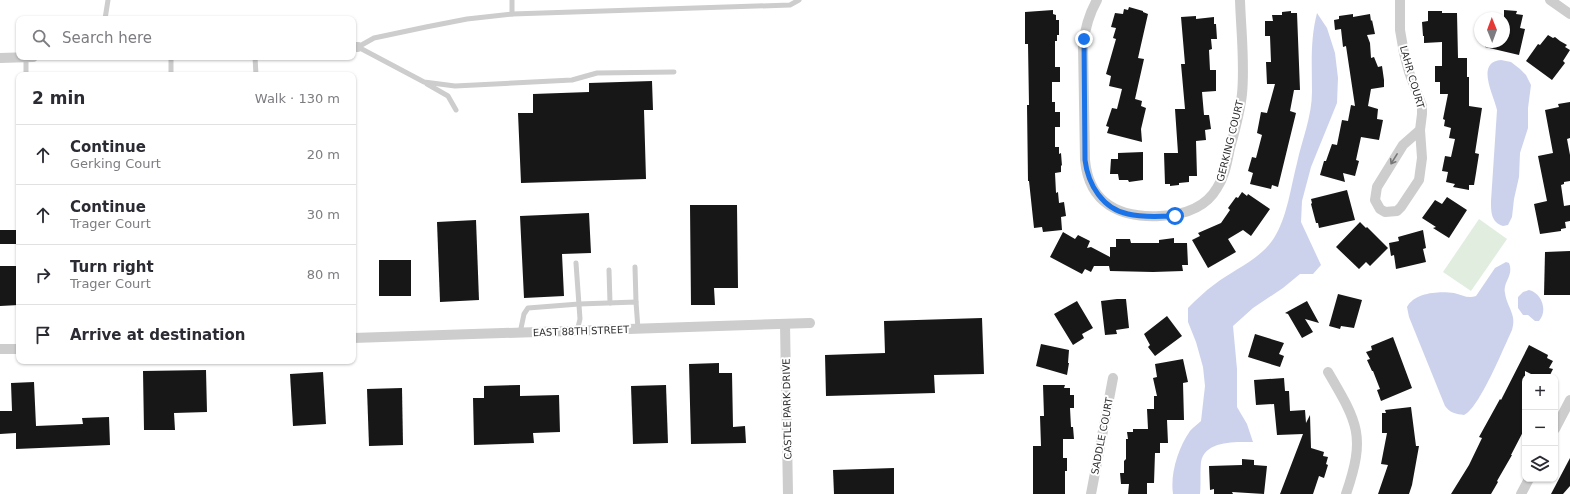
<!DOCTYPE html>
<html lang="en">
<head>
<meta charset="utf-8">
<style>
	:root { --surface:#fff; --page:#f2f2f3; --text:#2b2b33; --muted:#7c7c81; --line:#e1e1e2 }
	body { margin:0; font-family:"DejaVu Sans",sans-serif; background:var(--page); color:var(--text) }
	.controls { position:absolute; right:12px; bottom:12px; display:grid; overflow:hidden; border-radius:8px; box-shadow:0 1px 3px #0004 }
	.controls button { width:36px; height:36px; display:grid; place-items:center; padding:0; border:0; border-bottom:1px solid var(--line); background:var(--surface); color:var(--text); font:20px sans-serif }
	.compass { position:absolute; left:1474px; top:12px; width:36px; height:36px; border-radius:50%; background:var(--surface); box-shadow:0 1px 3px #0004; rotate:359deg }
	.stop { position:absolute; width:12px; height:12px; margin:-9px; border:3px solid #1a73e8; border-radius:50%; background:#fff }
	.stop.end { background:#1a73e8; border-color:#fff; box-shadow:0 1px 4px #0008 }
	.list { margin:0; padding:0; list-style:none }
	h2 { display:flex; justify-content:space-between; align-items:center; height:52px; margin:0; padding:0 16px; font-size:17px }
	h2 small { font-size:13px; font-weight:400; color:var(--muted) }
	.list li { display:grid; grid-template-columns:26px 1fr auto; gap:12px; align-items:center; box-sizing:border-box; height:60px; padding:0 16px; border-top:1px solid var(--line) }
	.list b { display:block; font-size:15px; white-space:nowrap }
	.list p { margin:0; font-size:13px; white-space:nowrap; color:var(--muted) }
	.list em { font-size:13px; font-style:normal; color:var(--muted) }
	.icon { flex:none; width:22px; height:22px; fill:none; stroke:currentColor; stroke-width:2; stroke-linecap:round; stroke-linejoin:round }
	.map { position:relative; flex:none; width:1570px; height:494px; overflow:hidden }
	.search { position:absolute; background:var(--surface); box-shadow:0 1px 3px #0004; left:16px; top:16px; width:340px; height:44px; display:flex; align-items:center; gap:10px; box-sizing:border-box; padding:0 14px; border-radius:8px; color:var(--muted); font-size:15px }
	.panel { position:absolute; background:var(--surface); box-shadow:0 1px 3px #0004; left:16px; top:72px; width:340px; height:292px; border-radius:8px }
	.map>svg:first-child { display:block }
	.green { fill:#e0eddf }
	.water { fill:#ccd2ec }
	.building { fill:#171717 }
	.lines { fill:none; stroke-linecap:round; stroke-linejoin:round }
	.service { stroke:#cdcdcd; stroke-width:5 }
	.minor { stroke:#cdcdcd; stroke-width:10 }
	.oneway { stroke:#777 }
	.route { stroke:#1a73e8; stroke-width:5 }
	.labels { text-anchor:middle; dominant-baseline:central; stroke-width:4; stroke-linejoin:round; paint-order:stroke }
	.street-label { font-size:10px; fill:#303030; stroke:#fff }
</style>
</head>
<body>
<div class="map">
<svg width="1570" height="494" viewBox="0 0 1570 494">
	<rect width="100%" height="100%" fill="#fff"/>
	<polygon class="green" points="1479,219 1507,239 1471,291 1443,272"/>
	<g class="water">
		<path d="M1317,13L1327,28L1335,53L1338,78L1337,103L1311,167L1302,201L1301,222L1321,265L1313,274H1300L1283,288L1253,308L1233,326L1237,369V407L1247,424L1253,442C1236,442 1205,440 1201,462C1200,472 1201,484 1200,494H1173C1170,474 1178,448 1190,431C1193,427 1198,424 1201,421L1205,386L1203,367L1196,342L1188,322V308C1196,300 1205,291 1215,284C1233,270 1261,259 1274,238C1287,218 1291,186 1297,163C1302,140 1312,116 1312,92C1312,65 1310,40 1317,13Z"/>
		<path d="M1501,60L1511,62L1520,69L1526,75L1531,85L1528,108V128L1520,153L1519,177L1514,199L1512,217L1508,225L1503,226C1491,222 1491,212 1491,201L1497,110C1494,96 1475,62 1501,60Z"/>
		<path d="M1506,262L1509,263C1514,276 1503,281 1505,293C1507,308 1517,314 1512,330C1504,347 1479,409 1464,415C1456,414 1450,413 1445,406L1409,317L1407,307C1415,292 1440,291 1454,293C1462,295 1468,299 1476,296L1495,268Z"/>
		<path d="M1529,290C1542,293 1548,311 1539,321H1535L1528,315H1523L1518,308V297L1523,292Z"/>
	</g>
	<g class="building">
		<polygon points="1129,7 1143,11 1143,12 1148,14 1138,58 1144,59 1135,99 1142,101 1141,106 1146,108 1141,129 1142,142 1107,133 1109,127 1106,126 1112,108 1117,109 1122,89 1109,86 1111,76 1106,74 1116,39 1113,38 1116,28 1111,27 1115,13 1123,14 1124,9 1128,10"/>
		<polygon points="1053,10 1053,14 1056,15 1056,20 1059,20 1059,35 1057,35 1057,41 1055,41 1055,67 1060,67 1060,82 1052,82 1052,102 1055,102 1055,112 1060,112 1060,127 1055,127 1055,147 1059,147 1059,154 1061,153 1062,166 1061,165 1061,172 1055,173 1056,193 1058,192 1059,203 1064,202 1066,216 1061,217 1062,230 1043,232 1042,227 1034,228 1029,181 1028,181 1027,105 1029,105 1028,44 1025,44 1025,12"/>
		<polygon points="1504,10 1517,11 1516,14 1523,15 1520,28 1525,29 1519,55 1485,47 1485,42 1504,42"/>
		<polygon points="1291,11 1291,13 1297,13 1300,90 1294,90 1290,111 1296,113 1278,187 1272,185 1271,189 1250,184 1253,173 1248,171 1252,157 1256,158 1262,135 1257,133 1261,112 1267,113 1275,84 1267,84 1266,62 1271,62 1270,36 1265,36 1265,21 1273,21 1272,15 1282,15 1282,12"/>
		<polygon points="1428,11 1442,11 1442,13 1457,13 1458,58 1467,58 1467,77 1469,77 1469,106 1482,108 1475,153 1479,154 1476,173 1474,185 1469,185 1469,190 1453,187 1455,184 1446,182 1448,172 1442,171 1445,156 1451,157 1455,139 1449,138 1451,128 1444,126 1445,120 1443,119 1448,94 1440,94 1440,82 1435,82 1435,66 1442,66 1442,42 1424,43 1424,36 1423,36 1422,22 1428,21"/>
		<polygon points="1353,14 1353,17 1370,14 1371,21 1372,20 1375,34 1367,35 1370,43 1371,58 1374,57 1378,67 1382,66 1384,80 1384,87 1371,89 1368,106 1378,109 1377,119 1383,120 1379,140 1361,137 1356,160 1359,161 1355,176 1343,173 1345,182 1320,175 1324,161 1326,161 1332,144 1337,145 1342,120 1348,121 1351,105 1355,106 1346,46 1343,47 1341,29 1335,30 1334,20 1339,19 1339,16"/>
		<polygon points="1196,16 1196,19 1214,17 1214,24 1216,24 1217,39 1211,39 1212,49 1209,50 1210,70 1216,70 1216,91 1202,92 1204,115 1209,115 1211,129 1205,130 1206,140 1196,141 1197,176 1189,176 1189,182 1179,183 1179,185 1170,186 1170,184 1165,184 1164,153 1178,153 1175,109 1185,109 1181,64 1185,64 1181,17"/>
		<polygon points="1548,35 1553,38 1555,37 1560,41 1567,45 1565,47 1570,50 1563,61 1565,63 1552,80 1526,61 1538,44 1540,45"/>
		<polygon points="652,81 653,110 644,110 646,179 521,183 518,113 533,113 533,94 589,92 589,83"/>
		<polygon points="1570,102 1570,138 1567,139 1570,155 1570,181 1564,182 1564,184 1561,185 1564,206 1570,205 1570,221 1565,222 1566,228 1561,229 1561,231 1540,234 1534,204 1547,201 1538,156 1553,153 1545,110 1559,107 1558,104"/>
		<polygon points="1143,152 1143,180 1129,182 1128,180 1119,180 1118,174 1110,174 1111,159 1118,159 1118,153"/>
		<polygon points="1347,190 1355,220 1319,228 1318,223 1316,223 1311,204 1312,203 1311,199"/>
		<polygon points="1242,192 1247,196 1248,194 1270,209 1251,236 1243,230 1228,239 1236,252 1208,268 1192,240 1200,236 1198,233 1221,223 1230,210 1228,208 1236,197 1238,198"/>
		<polygon points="1447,197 1467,210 1449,238 1433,228 1436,227 1422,218 1435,200 1442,204"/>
		<polygon points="690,205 737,205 738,288 714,288 715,305 691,305"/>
		<polygon points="589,213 591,253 562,254 564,296 524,298 520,216"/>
		<polygon points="476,220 479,300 440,302 437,222"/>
		<polygon points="1360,222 1366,228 1367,227 1388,248 1370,266 1366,262 1359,269 1336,247"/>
		<rect x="0" y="230" width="19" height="14"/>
		<polygon points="1423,230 1426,248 1423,249 1426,262 1396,269 1394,255 1391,256 1389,243 1399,241 1398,237"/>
		<polygon points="1063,232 1075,239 1078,235 1090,241 1087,248 1091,247 1110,257 1110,247 1116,247 1116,239 1130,239 1131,243 1159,243 1159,240 1174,238 1174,243 1187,243 1188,265 1182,265 1183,271 1153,272 1110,271 1109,266 1094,266 1091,272 1085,269 1082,274 1050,257"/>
		<polygon points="1570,251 1570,295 1544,295 1545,252"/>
		<rect x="379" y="260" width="32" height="36"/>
		<polygon points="0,266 19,266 19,305 0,306"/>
		<polygon points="1338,294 1362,300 1354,328 1341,326 1340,329 1329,326"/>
		<polygon points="1117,299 1126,299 1129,328 1116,330 1117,334 1105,335 1101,301"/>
		<polygon points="1077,301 1093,328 1082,334 1084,338 1073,345 1054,314"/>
		<polygon points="1307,301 1319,323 1305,319 1313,332 1302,338 1288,314 1285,313"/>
		<polygon points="1167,316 1182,336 1155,356 1148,347 1150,345 1144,334"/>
		<polygon points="982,318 984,374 934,375 935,393 826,396 825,355 885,353 884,321"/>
		<polygon points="1255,334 1284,343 1279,354 1284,356 1280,367 1248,357"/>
		<polygon points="1393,337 1412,388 1381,401 1377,390 1380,389 1373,371 1372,371 1367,360 1370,359 1366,352 1372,350 1371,346"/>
		<polygon points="1041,344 1069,350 1068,363 1069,363 1067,375 1036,366"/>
		<polygon points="1529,345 1548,355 1547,358 1553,361 1549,368 1553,369 1549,377 1537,377 1525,371 1525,428 1511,455 1512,455 1497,481 1498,482 1491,494 1451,494 1469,465 1482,438 1479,437 1500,399 1501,400"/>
		<polygon points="1183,359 1188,382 1183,383 1184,420 1167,420 1168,443 1160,443 1160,453 1155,453 1154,483 1147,483 1147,494 1128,494 1129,484 1121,484 1120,473 1124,473 1124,461 1126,459 1126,439 1128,439 1127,432 1133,432 1133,429 1148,429 1147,409 1154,409 1154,396 1157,396 1153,378 1157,377 1155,364"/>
		<polygon points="719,363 719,373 732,373 733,427 745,426 746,443 691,444 689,364"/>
		<polygon points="206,370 207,412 174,413 175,430 144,430 143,371"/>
		<polygon points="323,372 326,424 293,426 290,374"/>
		<polygon points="1284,378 1285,391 1289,391 1290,411 1305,410 1306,423 1310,415 1311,448 1324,452 1323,456 1328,457 1326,464 1328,465 1324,478 1319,476 1313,494 1280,494 1303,434 1277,435 1274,404 1256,405 1254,380"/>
		<polygon points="34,382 36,426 83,424 82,418 109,417 110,445 16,449 16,433 0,434 0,411 12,411 11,383"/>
		<polygon points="520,385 520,396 559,395 560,432 533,433 534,443 474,445 473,398 484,398 484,386"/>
		<polygon points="666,385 668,443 633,444 631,386"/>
		<polygon points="1043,385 1065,385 1064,388 1070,388 1070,395 1074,395 1074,408 1070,408 1071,427 1073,427 1074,439 1063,439 1063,458 1067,458 1067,471 1065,471 1065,494 1033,494 1033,446 1041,446 1040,416 1044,416"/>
		<polygon points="402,388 403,445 369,446 367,389"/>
		<polygon points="1411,407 1416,446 1419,446 1412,485 1409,494 1378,494 1388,465 1381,464 1387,433 1382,433 1382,413 1386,413 1385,410"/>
		<polygon points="1570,458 1570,486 1563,494 1551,494"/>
		<polygon points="1242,459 1254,460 1254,465 1267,466 1264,494 1232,492 1233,494 1214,494 1214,489 1210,490 1209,466 1242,465"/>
		<polygon points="894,468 894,494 834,494 833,470"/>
	</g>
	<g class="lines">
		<g class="service">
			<polyline points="512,0 512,14"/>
			<polyline points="105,19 108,0"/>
			<polyline points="26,57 26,75"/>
			<polyline points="171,57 171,75"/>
			<polyline points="255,57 256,75"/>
			<polyline points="674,72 597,73 572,80 455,86 424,82 358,47 374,38 426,27 467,19 512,14 790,5 799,0"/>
			<polyline points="427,84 448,96 456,110"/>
			<polyline points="576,263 580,319 577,331"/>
			<polyline points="635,267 636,302"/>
			<polyline points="609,270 610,303"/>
			<polyline points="520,333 524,314 528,308 579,304 636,302 638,329"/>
		</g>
		<g class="minor">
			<path d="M1097,0C1089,14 1085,29 1083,45L1085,160C1089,204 1121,218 1160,216C1183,215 1205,209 1217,188C1225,176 1227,162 1230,148C1235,130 1240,113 1242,94C1245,63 1241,31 1240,0"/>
			<polyline points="1400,0 1400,30 1404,53 1409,72 1422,106 1422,114 1420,130 1422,158 1419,180 1401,207 1397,211 1385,212 1380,209 1375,200 1377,187 1403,145 1420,130"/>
			<polyline points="1550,0 1570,14"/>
			<polyline points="353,47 358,47"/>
			<polyline points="0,58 33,57"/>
			<polyline points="785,324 788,494"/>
			<polyline points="353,338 810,323"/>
			<polyline points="0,349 19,349"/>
			<path d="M1328,372C1358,423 1366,436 1346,494"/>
			<polyline points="1555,429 1570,400"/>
			<polyline points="1091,494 1113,378"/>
			<polyline points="1521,494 1529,479"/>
		</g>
	</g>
	<defs><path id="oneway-shaft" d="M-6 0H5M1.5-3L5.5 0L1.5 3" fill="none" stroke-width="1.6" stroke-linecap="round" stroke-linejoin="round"/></defs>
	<use class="oneway" href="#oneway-shaft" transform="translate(1394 159) rotate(122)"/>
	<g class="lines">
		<path class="route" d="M1084,39L1085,160C1088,185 1103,209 1128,214C1144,218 1159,216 1175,216"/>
	</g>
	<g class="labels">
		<g class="street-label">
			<text transform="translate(1412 77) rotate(74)">LAHR COURT</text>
			<text transform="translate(1230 141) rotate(-76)">GERKING COURT</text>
			<text transform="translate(581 331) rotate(-2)">EAST 88TH STREET</text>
			<text transform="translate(787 409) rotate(-91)">CASTLE PARK DRIVE</text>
			<text transform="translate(1102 436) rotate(-79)">SADDLE COURT</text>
		</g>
	</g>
</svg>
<div class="controls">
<button>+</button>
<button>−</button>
<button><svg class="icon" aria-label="layers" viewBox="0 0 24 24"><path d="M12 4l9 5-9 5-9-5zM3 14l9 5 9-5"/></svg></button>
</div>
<svg class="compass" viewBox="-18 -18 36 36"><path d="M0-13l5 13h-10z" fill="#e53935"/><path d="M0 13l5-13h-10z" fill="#7c7c81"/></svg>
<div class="stop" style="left:1175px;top:216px"></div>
<div class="stop end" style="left:1084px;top:39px"></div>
<div class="search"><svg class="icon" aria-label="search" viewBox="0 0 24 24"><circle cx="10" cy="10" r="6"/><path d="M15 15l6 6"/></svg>Search here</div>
<section class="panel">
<h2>2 min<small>Walk · 130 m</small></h2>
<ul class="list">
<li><svg class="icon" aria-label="ahead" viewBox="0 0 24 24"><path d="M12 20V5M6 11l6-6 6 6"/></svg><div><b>Continue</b><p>Gerking Court</p></div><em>20 m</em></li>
<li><svg class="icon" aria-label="ahead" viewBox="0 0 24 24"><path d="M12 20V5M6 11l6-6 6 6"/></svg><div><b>Continue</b><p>Trager Court</p></div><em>30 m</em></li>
<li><svg class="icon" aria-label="right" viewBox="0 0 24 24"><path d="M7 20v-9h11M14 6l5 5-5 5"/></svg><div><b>Turn right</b><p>Trager Court</p></div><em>80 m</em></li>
<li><svg class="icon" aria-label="arrive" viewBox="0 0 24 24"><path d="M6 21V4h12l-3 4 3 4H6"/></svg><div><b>Arrive at destination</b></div></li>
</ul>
</section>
</div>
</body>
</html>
